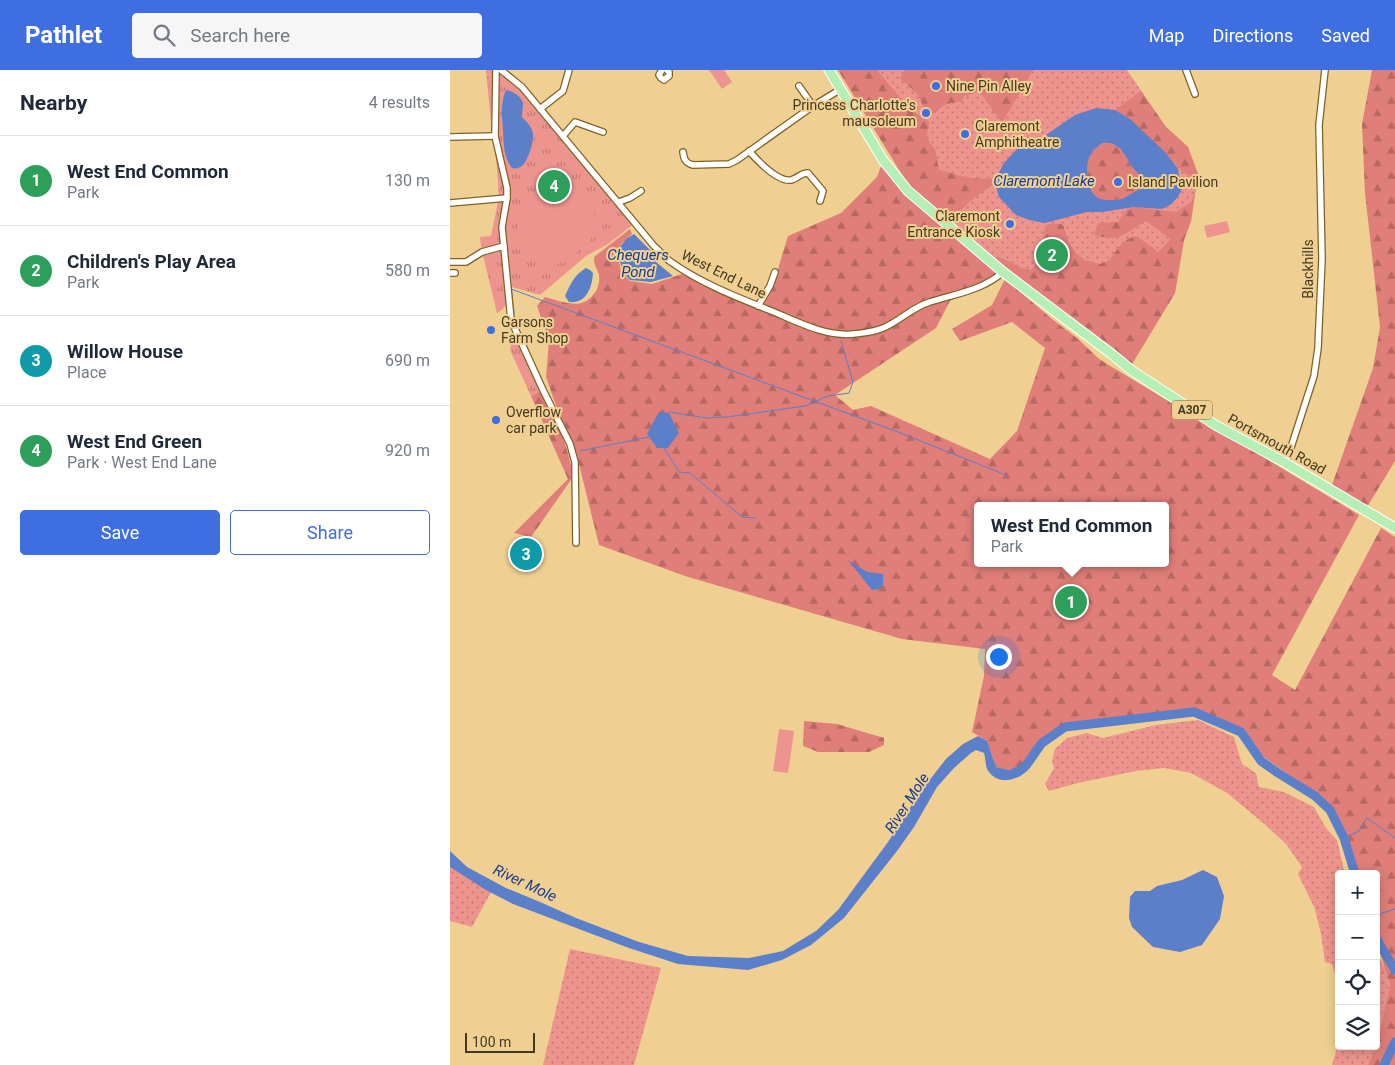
<!DOCTYPE html>
<html lang="en">
<head>
<meta charset="utf-8">
<style>
	:root { --surface:#fff; --page:#f6f6f7; --text:#1f2937; --muted:#747a83; --line:#e0e1e3; --accent:#3e6edf }
	body { margin:0; font-family:Roboto,sans-serif; background:var(--page); color:var(--text) }
	.controls { position:absolute; right:15px; bottom:15px; display:grid; overflow:hidden; border-radius:5px; box-shadow:0 2px 12px #0003 }
	.controls button { width:45px; height:45px; display:grid; place-items:center; padding:0; border:0; border-bottom:1px solid var(--line); background:var(--surface); color:var(--text); font:25px sans-serif }
	.scale { position:absolute; left:15px; bottom:12px; width:70px; box-sizing:border-box; padding-left:5px; border:2px solid #45391f; border-top:0; font-size:14px; line-height:18px; white-space:nowrap; color:#45391f; -webkit-text-stroke:4px #efd092; paint-order:stroke }
	.you { position:absolute; left:548px; top:586px; width:18px; height:18px; margin:-12px; border:4px solid #fff; border-radius:50%; background:#1a73e8; box-shadow:0 0 0 8px #1a73e833 }
	.badge { display:grid; place-items:center; width:32px; height:32px; border-radius:50%; background:var(--accent); color:#fff; font-size:16px; font-weight:700 }
	.pin { position:absolute; translate:-50% -50%; border:2px solid #fff; box-shadow:0 1px 5px #0006 }
	.popup { position:absolute; left:524px; top:432px; width:195px; height:65px; box-sizing:border-box; display:grid; place-content:center; border-radius:5px; background:var(--surface); filter:drop-shadow(0 1px 4px #0005); font-size:16px; white-space:nowrap; color:var(--muted) }
	.popup b { font-size:19px; color:var(--text) }
	.popup::after { content:''; position:absolute; left:50%; top:100%; margin-left:-10px; border:10px solid transparent; border-top-color:var(--surface) }
	.list { margin:0; padding:0; list-style:none }
	h2 { display:flex; justify-content:space-between; align-items:center; height:65px; margin:0; padding:0 20px; font-size:21px }
	h2 small { font-size:16px; font-weight:400; color:var(--muted) }
	.list li { display:grid; grid-template-columns:32px 1fr auto; gap:15px; align-items:center; box-sizing:border-box; height:90px; padding:0 20px; border-top:1px solid var(--line) }
	.list b { display:block; font-size:19px; white-space:nowrap }
	.list p { margin:0; font-size:16px; white-space:nowrap; color:var(--muted) }
	.list em { font-size:16px; font-style:normal; color:var(--muted) }
	.actions { display:flex; gap:10px; padding:15px 20px }
	.actions a { flex:1; padding:11px 0; border:1px solid var(--accent); border-radius:5px; text-align:center; font-size:18px; color:var(--accent) }
	.actions .main { background:var(--accent); color:#fff }
	.icon { flex:none; width:28px; height:28px; fill:none; stroke:currentColor; stroke-width:2; stroke-linecap:round; stroke-linejoin:round }
	.map { position:relative; flex:none; width:945px; height:995px; overflow:hidden }
	header { display:flex; align-items:center; gap:30px; box-sizing:border-box; height:70px; padding:0 25px; background:var(--accent); color:#fff }
	header strong { font-size:24px }
	nav { display:flex; gap:28px; margin-inline-start:auto; font-size:18px }
	.search { width:350px; height:45px; background:var(--page); display:flex; align-items:center; gap:12px; box-sizing:border-box; padding:0 18px; border-radius:5px; color:var(--muted); font-size:19px }
	main { display:flex }
	aside { flex:1; background:var(--surface) }
	.map>svg:first-child { display:block }
	.grass { fill:url(#grass-dots) }
	.forest { fill:url(#forest-firs); fill-rule:evenodd }
	.park { fill:url(#park-tufts) }
	.pitch { fill:#ee948e }
	.water { fill:#5c7fc9; fill-rule:evenodd }
	.lines { fill:none; stroke-linecap:round; stroke-linejoin:round }
	.stream { stroke:#5c7fc9; stroke-width:1 }
	.river { stroke:#5c7fc9; stroke-width:9 }
	.minor-casing { stroke:#7e6224; stroke-width:8 }
	.primary-casing { stroke:#fff; stroke-width:11 }
	.minor { stroke:#fff; stroke-width:5.5 }
	.primary { stroke:#b6efb6; stroke-width:9 }
	.poi-dot { fill:#3e6edf; stroke:#efd092; stroke-width:2 }
	.labels { text-anchor:middle; dominant-baseline:central; stroke-width:4; stroke-linejoin:round; paint-order:stroke }
	.shield { fill:#efd092; stroke:#786642; stroke-width:1 }
	.shield-label { font-size:12px; font-weight:bold; fill:#45391f }
	.poi-label { font-size:14px; fill:#45391f; stroke:#efd092; text-anchor:start }
	.street-label { font-size:14px; fill:#45391f; stroke:#efd092 }
	.water-label { font-size:15px; font-style:italic; fill:#183b93; stroke:#efd092 }
</style>
</head>
<body>
<header>
<strong>Pathlet</strong>
<div class="search"><svg class="icon" aria-label="search" viewBox="0 0 24 24"><circle cx="10" cy="10" r="6"/><path d="M15 15l6 6"/></svg>Search here</div>
<nav><a>Map</a><a>Directions</a><a>Saved</a></nav>
</header>
<main>
<aside>
<h2>Nearby<small>4 results</small></h2>
<ul class="list">
<li><span class="badge" style="background:#2e9e5b">1</span><div><b>West End Common</b><p>Park</p></div><em>130 m</em></li>
<li><span class="badge" style="background:#2e9e5b">2</span><div><b>Children's Play Area</b><p>Park</p></div><em>580 m</em></li>
<li><span class="badge" style="background:#0f9aa8">3</span><div><b>Willow House</b><p>Place</p></div><em>690 m</em></li>
<li><span class="badge" style="background:#2e9e5b">4</span><div><b>West End Green</b><p>Park · West End Lane</p></div><em>920 m</em></li>
</ul>
<div class="actions"><a class="main">Save</a><a>Share</a></div>
</aside>
<div class="map">
<svg width="945" height="995" viewBox="0 0 945 995">
	<defs>
		<pattern id="grass-dots" width="8" height="8" patternUnits="userSpaceOnUse" patternTransform="scale(1.25)"><rect width="8" height="8" fill="#ee948e"/><path d="M2 2h.1M6 6h.1" fill="none" stroke="#c37a73" stroke-width="1.8" stroke-linecap="round"/></pattern>
		<pattern id="forest-firs" width="22" height="20" patternUnits="userSpaceOnUse" patternTransform="scale(1.25)"><rect width="22" height="20" fill="#e07e79"/><path d="M5 1l3.5 6h-7zM16 11l3.5 6h-7z" fill="#b76863"/></pattern>
		<pattern id="park-tufts" width="24" height="20" patternUnits="userSpaceOnUse" patternTransform="scale(1.25)"><rect width="24" height="20" fill="#ee948e"/><path d="M3 7l-1-3M5 7V3M7 7l1-3M15 17l-1-3M17 17v-4M19 17l1-3" fill="none" stroke="#c37a73"/></pattern>
	</defs>
	<rect width="100%" height="100%" fill="#efd092"/>
	<g class="grass">
		<polygon points="36,0 42,0 42,42 41,52"/>
		<polygon points="400,0 677,0 716,57 738,77 748,104 741,151 734,170 725,223 682,294 531,178 459,116 394,9"/>
		<polygon points="748,650 784,667 792,694 806,703 809,717 834,722 864,737 876,758 887,770 895,804 889,804 889,919 882,894 875,892 871,864 865,839 848,804 852,797 836,774 812,752 777,723 741,703 714,698 686,701 628,713 599,721 595,714 604,698 602,691 605,679 617,668 637,663 653,668 706,655"/>
		<polygon points="0,797 41,822 22,857 0,851"/>
		<polygon points="120,879 211,898 184,995 93,995"/>
		<polygon points="926,880 935,899 940,915 926,975"/>
		<polygon points="889,970 889,976 926,976 918,995 882,995"/>
	</g>
	<g class="forest">
		<path d="M388,0H427L459,38L479,52L477,65L479,72L485,79L489,100C507,105 526,111 546,108L545,113L520,131L501,152L459,116Z"/>
		<path d="M455,0H583L552,53L529,21L513,27L512,32C500,32 493,34 485,43L473,37C470,24 461,17 450,9Z"/>
		<polygon points="922,0 945,0 945,391 917,437 882,415 923,298 930,257 915,123 912,54"/>
		<path d="M691,21L716,57L738,77L748,104L741,151L734,170L725,223L682,294L547,190L548,187L552,188L572,198L581,200L591,188L595,156C602,153 606,153 613,155L619,173L626,183L635,190L650,194L658,191L673,172L684,166L693,170L708,182L721,169L696,151C684,157 674,168 660,168C655,168 649,166 644,165L648,153L668,152L676,140L684,137L726,142L742,131L746,118L744,109L732,101L680,49L665,40Z"/>
		<path d="M652,73C673,72 674,88 685,100C690,107 695,107 694,117L672,129C665,130 655,131 648,128C636,121 634,95 641,84C643,80 648,76 652,73Z"/>
		<path d="M431,96L475,141L547,203L500,231L486,258L385,325L403,340L421,336L540,389L567,361L595,278L562,252L510,271L502,259L542,235L555,209L602,249L627,268L648,288L657,294L725,335L764,357L909,445L822,605L845,620L931,458L945,467V995H918L926,976L940,915L926,869V804H907L894,759L873,729L811,685L795,661L742,640L614,654L587,674L571,696L558,700L546,697L537,671L522,662L534,606L535,579L452,569L238,507L149,475L128,390L104,330L96,307L99,270L87,236L95,227C114,232 133,242 146,221C148,218 150,210 149,206C148,198 144,198 144,187L180,159L182,164L172,173L169,178V191L171,201L180,211L202,214L232,204L308,237L324,212L338,166L391,143L427,107ZM527,436H715V493H527Z"/>
		<path d="M92,320C105,349 119,376 123,407L81,467L64,463L118,409L81,326Z"/>
		<polygon points="354,651 387,654 434,668 434,675 419,682 368,682 353,676"/>
	</g>
	<g class="park">
		<path d="M48,4C64,6 80,30 88,42L184,154L158,174L136,186L90,225L62,217L55,152L58,128L46,67Z"/>
		<path d="M46,86C57,106 52,126 53,147C54,176 55,204 57,233L53,239L47,243L31,177L30,167L41,166L49,127Z"/>
		<polygon points="600,169 602,170 610,192 604,196 599,195 596,190 597,170"/>
		<polygon points="63,268 67,269 92,320 81,326 60,280 61,274"/>
	</g>
	<g class="pitch">
		<polygon points="259,0 274,0 282,12 272,19"/>
		<path d="M106,112C111,112 116,111 121,114C134,120 145,135 145,148C145,156 143,164 140,172C131,178 118,191 108,194C91,201 66,174 67,157C69,143 79,127 92,119C96,116 101,114 106,112Z"/>
		<polygon points="777,151 780,162 757,168 754,156"/>
		<polygon points="329,659 344,661 338,703 323,701"/>
	</g>
	<g class="water">
		<path d="M56,20C63,21 71,26 73,33C73,37 72,43 72,47C77,52 82,57 83,64C84,72 78,89 73,95C70,98 66,99 62,98C53,86 54,74 53,60C52,46 50,33 56,20Z"/>
		<path d="M646,38L665,40L680,49L715,82L728,99L729,106L732,110L733,114L732,119L728,127L720,135L712,139L684,137L652,142H637L595,153L579,150L566,145L549,127L545,113L546,108L554,93L566,80L574,75L593,67L625,45ZM652,73C673,71 674,88 685,100C690,107 695,107 693,117L672,129C665,130 655,131 648,128C636,121 634,95 641,84C643,80 648,76 652,73Z"/>
		<polygon points="184,164 206,186 206,192 223,206 201,212 180,210 172,201 170,191 170,177 176,169"/>
		<path d="M136,198L140,200L143,203C142,217 137,234 119,232L115,226C120,215 124,205 136,198Z"/>
		<polygon points="209,342 219,343 229,363 218,378 207,378 197,364"/>
		<polygon points="398,490 417,502 433,504 433,515 430,519 422,520"/>
		<path d="M528,666L537,671L546,697L559,700L570,695L587,674L593,679C588,686 583,695 577,701C566,711 549,715 539,702C535,698 536,689 534,683L526,680L521,683L504,698L487,717L464,757L447,781L394,848L361,875L332,890L298,900L228,894L179,878L63,834L36,820L0,797V781L17,797L56,818L90,832L126,848L189,872L238,886L299,888L333,881L366,861L388,840L438,772L471,721L496,689L513,674Z"/>
		<polygon points="753,800 767,807 774,826 770,849 752,875 730,882 703,877 682,857 679,848 680,827 685,821 700,821 707,816 732,810"/>
	</g>
	<g class="lines">
		<g class="stream">
			<polyline points="59,197 64,243"/>
			<polyline points="61,219 448,362 556,405"/>
			<polyline points="219,343 220,342 256,348 277,347 355,336 378,326 399,323 403,312 391,271"/>
			<polyline points="214,378 229,402 240,403 292,447 306,448"/>
			<polyline points="130,381 199,367"/>
			<polyline points="894,768 909,761 917,748 945,768"/>
			<polyline points="926,845 945,839"/>
		</g>
		<g class="river">
			<polyline points="583,685 592,673 615,657 744,642 791,662 811,691 828,703 865,726 880,740 894,768 905,804"/>
			<polyline points="926,868 945,900"/>
			<polyline points="934,995 945,972"/>
		</g>
		<g class="minor-casing">
			<g id="minor">
				<polyline points="46,0 45,66 57,118 57,128 52,157 61,250 93,320 120,374 125,392 126,473"/>
				<path d="M51,0L72,17L204,176C210,181 215,188 221,192C252,214 289,228 324,242C348,252 376,267 404,264C414,263 424,262 433,258C450,251 462,237 480,232C505,224 533,220 553,202"/>
				<polyline points="212,0 209,5 211,8 214,10 219,6 219,2 217,0"/>
				<polyline points="736,0 745,24"/>
				<polyline points="349,16 363,36"/>
				<polyline points="90,39 113,21 119,0"/>
				<polyline points="113,66 125,52 153,62"/>
				<polyline points="0,67 45,66"/>
				<path d="M299,81C307,90 327,112 341,110C347,109 352,102 358,103L373,121L370,131"/>
				<path d="M233,82C234,89 235,93 243,95L279,94L287,90L363,36L391,19"/>
				<polyline points="169,132 180,128 191,121"/>
				<polyline points="0,133 57,128"/>
				<polyline points="0,192 16,192 32,182 54,176"/>
				<polyline points="0,203 5,203"/>
				<polyline points="308,236 320,216 325,202"/>
				<polyline points="836,393 864,306 868,278 872,189 869,55 875,0"/>
			</g>
		</g>
		<g class="primary-casing">
			<polyline id="primary" points="379,0 433,90 458,121 553,202 663,285 681,300 710,319 767,356 832,391 945,458"/>
		</g>
		<use href="#minor" class="minor"/>
		<use href="#primary" class="primary"/>
	</g>
	<g class="poi-dot">
		<circle cx="486" cy="16" r="5"/>
		<circle cx="476" cy="43" r="5"/>
		<circle cx="515" cy="64" r="5"/>
		<circle cx="668" cy="112" r="5"/>
		<circle cx="560" cy="154" r="5"/>
		<circle cx="41" cy="260" r="5"/>
		<circle cx="46" cy="350" r="5"/>
	</g>
	<g class="labels">
		<rect class="shield" x="722" y="330.5" width="40" height="19" rx="4"/>
		<g class="shield-label">
			<text x="742" y="340">A307</text>
		</g>
		<g class="poi-label">
			<text x="496" y="16">Nine Pin Alley</text>
			<text x="466" y="35" text-anchor="end">Princess Charlotte's<tspan x="466" dy="16">mausoleum</tspan></text>
			<text x="525" y="56">Claremont<tspan x="525" dy="16">Amphitheatre</tspan></text>
			<text x="678" y="112">Island Pavilion</text>
			<text x="550" y="146" text-anchor="end">Claremont<tspan x="550" dy="16">Entrance Kiosk</tspan></text>
			<text x="51" y="252">Garsons<tspan x="51" dy="16">Farm Shop</tspan></text>
			<text x="56" y="342">Overflow<tspan x="56" dy="16">car park</tspan></text>
		</g>
		<g class="street-label">
			<text transform="translate(858 199) rotate(-90)">Blackhills</text>
			<text transform="translate(274 204) rotate(26)">West End Lane</text>
			<text transform="translate(827 374) rotate(29)">Portsmouth Road</text>
		</g>
		<g class="water-label">
			<text x="594" y="111">Claremont Lake</text>
			<text x="188" y="185">Chequers<tspan x="188" dy="17">Pond</tspan></text>
			<text transform="translate(457 733) rotate(-57)">River Mole</text>
			<text transform="translate(75 813) rotate(25)">River Mole</text>
		</g>
	</g>
</svg>
<div class="controls">
<button>+</button>
<button>−</button>
<button><svg class="icon" aria-label="locate" viewBox="0 0 24 24"><circle cx="12" cy="12" r="6"/><path d="M12 2v4M12 18v4M2 12h4M18 12h4"/></svg></button>
<button><svg class="icon" aria-label="layers" viewBox="0 0 24 24"><path d="M12 4l9 5-9 5-9-5zM3 14l9 5 9-5"/></svg></button>
</div>
<div class="scale">100 m</div>
<div class="you"></div>
<div class="pin badge" style="left:621px;top:532px;background:#2e9e5b">1</div>
<div class="popup"><b>West End Common</b>Park</div>
<div class="pin badge" style="left:602px;top:185px;background:#2e9e5b">2</div>
<div class="pin badge" style="left:76px;top:484px;background:#0f9aa8">3</div>
<div class="pin badge" style="left:104px;top:116px;background:#2e9e5b">4</div>
</div>
</main>
</body>
</html>
